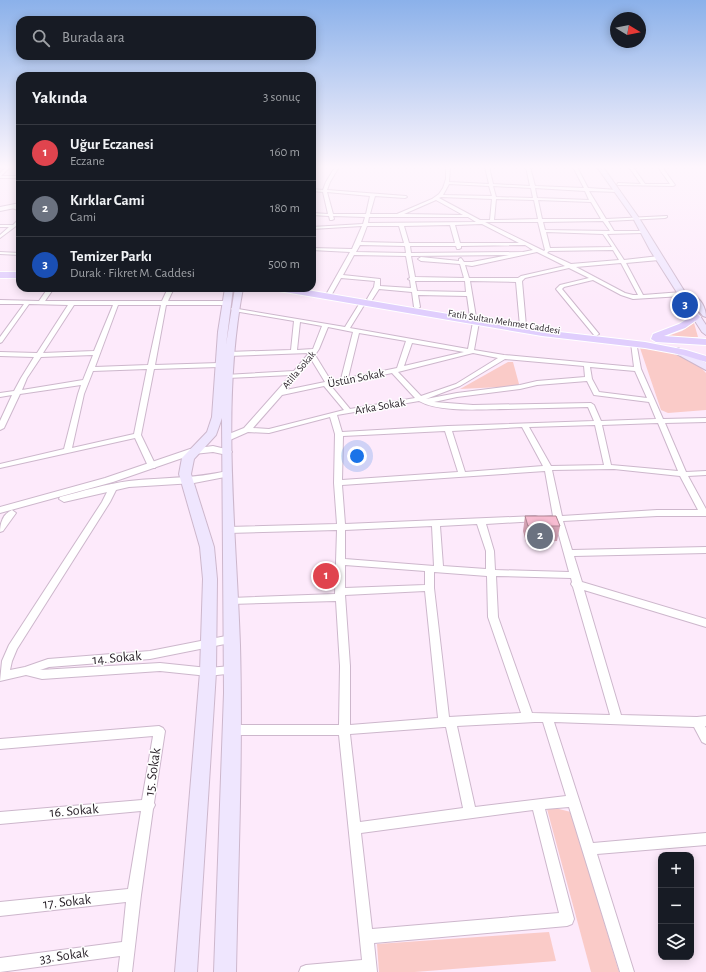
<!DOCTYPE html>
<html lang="tr">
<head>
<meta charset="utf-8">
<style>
	:root { --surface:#171b24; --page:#20242c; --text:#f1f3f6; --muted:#9ea1a6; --line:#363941; --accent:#0f766e }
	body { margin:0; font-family:"Alegreya Sans",sans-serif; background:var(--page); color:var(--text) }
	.controls { position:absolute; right:12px; bottom:12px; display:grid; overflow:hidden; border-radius:8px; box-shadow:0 2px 10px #0003 }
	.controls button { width:36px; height:36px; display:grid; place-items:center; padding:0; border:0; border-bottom:1px solid var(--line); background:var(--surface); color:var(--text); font:20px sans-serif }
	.compass { position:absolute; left:610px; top:12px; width:36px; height:36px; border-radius:50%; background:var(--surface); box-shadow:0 2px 10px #0003; rotate:100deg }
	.you { position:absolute; left:357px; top:456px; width:14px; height:14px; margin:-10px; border:3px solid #fff; border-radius:50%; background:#1a73e8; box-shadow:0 0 0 6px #1a73e833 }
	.badge { display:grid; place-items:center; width:26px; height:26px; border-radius:50%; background:var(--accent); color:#fff; font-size:13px; font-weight:700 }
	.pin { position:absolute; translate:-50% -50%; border:2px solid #fff; box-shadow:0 1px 4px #0006 }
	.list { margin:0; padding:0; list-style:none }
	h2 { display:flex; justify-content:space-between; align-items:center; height:52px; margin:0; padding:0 16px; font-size:17px }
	h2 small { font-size:13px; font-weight:400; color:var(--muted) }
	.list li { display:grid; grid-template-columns:26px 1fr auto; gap:12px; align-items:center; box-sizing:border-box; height:56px; padding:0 16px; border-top:1px solid var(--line) }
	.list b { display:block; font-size:15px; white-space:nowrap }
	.list p { margin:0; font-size:13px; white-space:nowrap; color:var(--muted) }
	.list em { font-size:13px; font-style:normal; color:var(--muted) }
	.icon { flex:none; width:22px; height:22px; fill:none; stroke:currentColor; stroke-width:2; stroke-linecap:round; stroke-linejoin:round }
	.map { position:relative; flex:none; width:706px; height:972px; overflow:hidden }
	.search { position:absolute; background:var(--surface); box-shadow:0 2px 10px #0003; left:16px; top:16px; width:300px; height:44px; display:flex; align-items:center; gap:10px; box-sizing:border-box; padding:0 14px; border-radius:12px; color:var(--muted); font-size:15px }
	.panel { position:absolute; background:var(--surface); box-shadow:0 2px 10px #0003; left:16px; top:72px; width:300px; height:220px; border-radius:12px }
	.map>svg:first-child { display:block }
	.green { fill:#facbc8 }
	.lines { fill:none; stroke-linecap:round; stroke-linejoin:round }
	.minor-casing { stroke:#cdb7cc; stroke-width:2 }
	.tertiary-casing { stroke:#cdb7cc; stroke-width:2 }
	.secondary-casing { stroke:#cdb7cc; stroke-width:2 }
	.primary-casing { stroke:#fff; stroke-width:2 }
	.minor { fill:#fff; fill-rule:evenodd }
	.tertiary { fill:#fff; fill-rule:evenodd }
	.secondary { fill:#efe6fe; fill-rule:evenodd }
	.primary { fill:#e0cefd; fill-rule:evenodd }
	.wall { fill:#d4a2b4 }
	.building { fill:#f7bcd1; stroke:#ad8492 }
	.labels { text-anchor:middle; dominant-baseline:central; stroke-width:3; stroke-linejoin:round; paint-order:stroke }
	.far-street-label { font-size:10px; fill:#251d25; stroke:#fefefe }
	.street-label { font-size:12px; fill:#251d25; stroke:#fefefe }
	.near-street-label { font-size:14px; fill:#251d25; stroke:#fefefe }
</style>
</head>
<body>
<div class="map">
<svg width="706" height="972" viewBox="0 0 706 972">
	<rect width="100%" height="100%" fill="#fdeafb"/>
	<g class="green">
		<polygon points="694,323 698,337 662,338 682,331"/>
		<path d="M640,348C664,351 689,354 706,373V410L668,413L661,410Z"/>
		<polygon points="508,362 513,362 519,384 518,386 460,389"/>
		<polygon points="551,807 571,812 619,972 591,972 547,809"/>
		<polygon points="549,932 556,961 415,972 379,972 377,944"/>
	</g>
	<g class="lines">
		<g class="minor-casing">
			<g id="minor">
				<polygon points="6,167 10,167 1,176 20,176 20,178 0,178 0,173"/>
				<path d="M335,167H339L330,182L327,190L406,196L407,197L405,198L375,196L370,214H397L432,199L439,194L443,188L446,179V167H450L449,182L489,184L485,167H489L493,184L530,186L526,167H530L535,186L584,188L573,167H577L588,188L618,190L620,191L618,192L589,191L606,219L667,216V217L665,218L608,221L614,231H642L644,232L642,233L607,234L624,260L659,256L662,258L659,260L626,263L643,295L682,292L685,294L682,296L633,299L621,295L593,280L564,287L562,289L599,334L596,336L594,335L556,289L560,285L589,278L569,268L525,278L522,281L526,326L523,328L520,326L516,282L470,281L476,317L473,319L470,317L467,296L418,295L420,307L417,309L414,307L412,292L379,289L372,300L370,301L367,299L374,287L375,281L341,278L332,294H328L327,293L350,252L312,250V248L352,249L362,226L312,229V227L363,224L365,217L333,216L334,219L332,220H330L329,216L312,215V213L328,214L323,192L312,191V189L323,190L326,182ZM449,184L489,186L492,196L443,195ZM493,186L531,188L533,198L496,197ZM535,188L585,191L589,200L537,198ZM327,192L370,196L366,214H333ZM441,197L492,199L490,220H480L439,198ZM496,199L534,200L538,219L494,220ZM436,200L463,215L404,214ZM538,200L591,202L601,219H542ZM369,217H468L476,222L368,223ZM603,221L610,231L545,230L543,222ZM485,222H538L545,250L544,251ZM482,224L519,243H460L455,225ZM450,225L455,243H409L404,226ZM367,226H399L404,243L361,242ZM546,232L603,234L612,247L550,248ZM360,245L405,246L406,253L356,252ZM525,245L533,250L523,252L411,253L410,246H456L457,249H459L461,248V246ZM613,250L619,260L571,264L547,253L549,251ZM537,252L565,266L521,276L518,278H469L465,265L472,266ZM354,255L406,256L410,278L408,279L410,280L411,288L380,286V279L343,275ZM509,255L472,262H464L461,258L459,259V261L421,257L418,259L421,261L460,264L464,278L415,277L411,256ZM621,263L638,295H633L625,293L576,267ZM415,281H465L466,292L417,291Z"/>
				<polygon points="629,167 633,167 645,184 670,184 658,167 662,167 675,185 673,186 617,185 618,183 641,184"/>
				<polygon points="12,205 20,208 20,211 10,207 10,206"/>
				<polygon points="18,220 20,220 20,223 0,238 0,235 9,227 0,227 0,225 13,225"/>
				<polygon points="0,252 20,253 20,255 0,254"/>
				<path d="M48,288H54L45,301H162L168,288H174L168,301H225L228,303L225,305H166L155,365L219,363L222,365L219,367L154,369L141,435L156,466L155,468H152L148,466L135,438L0,468V464L64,449L78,394L81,385L20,394L4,428L0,430V421L12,395L0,397V393L14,391L21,378L34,357L0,356V352L37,353L68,305L29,304L2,342L0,343V337L24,304H0V300L39,301ZM74,305H113L94,351L43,353ZM118,305H161L148,365L95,367ZM93,355L83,380L22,390L27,378L41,357ZM147,369L134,434L72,448L84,394L93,371Z"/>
				<path d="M361,301L366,302L350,328L468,349L473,322L476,320L479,322L474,350L504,355L634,367L631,343L632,342H636L641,369L663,419L706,418V422L665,423L686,472L706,471V475L688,476L706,509V516H657L563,521L572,550L706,547V553L574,556L582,582L706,619V627L584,590L621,715L697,717L706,716V726H705L706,728V744L702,742L694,727L554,722L593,843L706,833V845L597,854L634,972H620L569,807L545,809L574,919L572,924L567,926L374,943L377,972H299L301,967L306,965L362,960L339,735H232L228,733L226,730L228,727L232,725H339L340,666L336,601L231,604L228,603L226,601L228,599L231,598L335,594L337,530L228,533L224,530L228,527L337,524L334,483L335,434L330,417L269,433L248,432L230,440H224L223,438L224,436L244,428L291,375L227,378L225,377V375L294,371L309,353L228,356L225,354L228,352L291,350L294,321L234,311L231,309L232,308L345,327ZM300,322L322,326L313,349L297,350ZM328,327L353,332L341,379L331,381L315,355L319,349ZM359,333L406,341L397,368L348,378ZM412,343L464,352L404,366ZM473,353L498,358L456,384L421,396L398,372ZM311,359L325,382L286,390ZM505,359L584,366L585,377L537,381L520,385L457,393L426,399L460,386ZM590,367L635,371L647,398L599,392L592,379ZM392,373L415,398L350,409L331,386ZM587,381L594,395L649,402L656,419L601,421L594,405L591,403L473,405L434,402L457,397L520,389L537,385ZM324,386L344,410L269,429L253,428L282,395ZM419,401C440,413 483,409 508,409C535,408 561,408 588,407L594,421L448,426L342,432L337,415ZM658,423L678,471L611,465L602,425ZM595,425L604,465L551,466L529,427ZM522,427L543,466L465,472L452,431ZM445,431L458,472L342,480L343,436ZM614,469L680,476L698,510H657L562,516L552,470ZM545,471L553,516L544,517L543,519L547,522L555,521L569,572L495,570L494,551L486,524L538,521L539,519L538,517L535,516L345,524L342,485ZM477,524L486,551V569L443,566L440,526ZM432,526L434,566L345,559V530ZM345,565L425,571V585L345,588ZM434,572L487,576L488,617L521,713L449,717L434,588ZM496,576L571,578L572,582L571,584L573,587L610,715L532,713L498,617ZM425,591L438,718L350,725V666L345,595ZM535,722H543L566,796L475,807L457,726ZM444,727H446L463,808L360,822L350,734ZM533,810L559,913L372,929L361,833Z"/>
				<polygon points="111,484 117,484 118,486 110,502 17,649 12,661 10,670 25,667 48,659 150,651 231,635 235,636 236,639 235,642 150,659 49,667 40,670 160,663 208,668 231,666 235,667 236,670 235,673 208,676 160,671 42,679 26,675 0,681 2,661 9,645 102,502"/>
				<path d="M12,510L16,513L3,531L0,532C0,523 3,514 12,510Z"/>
				<polygon points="159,726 163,728 165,731 154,803 155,805 153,809 141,895 132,972 118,972 120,956 0,972 0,958 122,942 126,902 0,916 0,902 128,889 141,811 0,824 0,812 142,800 153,736 0,749 0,739"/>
			</g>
		</g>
		<g class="tertiary-casing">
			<g id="tertiary">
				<polygon points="20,203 20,207 0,211 0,207"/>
				<polygon points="213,446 230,450 232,452 227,455 213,452 194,454 113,482 0,513 0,507 105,478 190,449"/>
				<path d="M227,471L232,474L230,476L194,483L129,487L64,502L59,499L60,497C83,491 106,484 129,481C162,477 195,479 227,471Z"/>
			</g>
		</g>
		<g class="secondary-casing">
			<g id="secondary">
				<path d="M597,167H603L639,218L688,297L692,295C701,298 706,308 706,317L703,316L689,299L706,325V335L702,332L650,250L633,218Z"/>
				<path d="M225,288H233L226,345L235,288H243C221,404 236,528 240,645C243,754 238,863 236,972H214L224,693L222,418L216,435L194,459L191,474L214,547L217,579L216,672L197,972H175L200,672L203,579L200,547L179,474L182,458L207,432L212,417L218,332Z"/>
				<polygon points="678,348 706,363 706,370 675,353 673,351 675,349"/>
			</g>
		</g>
		<g class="primary-casing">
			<g id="primary">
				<rect x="0" y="272" width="20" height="6"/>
				<polygon points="275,288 295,288 542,330 645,342 686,350 706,356 706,362 683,355 645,348 542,336 279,291"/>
				<polygon points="695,314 698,315 700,317 698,319 685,328 664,336 706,339 706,345 656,342 651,339 653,334 679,324"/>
			</g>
		</g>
		<use href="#minor" class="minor"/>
		<use href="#tertiary" class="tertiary"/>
		<use href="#secondary" class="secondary"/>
		<use href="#primary" class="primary"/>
	</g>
	<polygon class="wall" points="525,516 560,526 557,541 526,542 523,531"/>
	<polygon class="building" points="525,516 556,516 560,526 528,526"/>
	<linearGradient id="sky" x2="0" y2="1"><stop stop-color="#8bb1ea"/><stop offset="0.55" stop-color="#fef6fd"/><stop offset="1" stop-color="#fef6fd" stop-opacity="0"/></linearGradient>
	<rect width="706" height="303" fill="url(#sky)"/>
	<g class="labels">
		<g class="far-street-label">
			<text transform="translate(504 322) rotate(9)">Fatih Sultan Mehmet Caddesi</text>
			<text transform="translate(299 370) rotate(-50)">Atilla Sokak</text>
		</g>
		<g class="street-label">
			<text transform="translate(356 378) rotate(-11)">Üstün Sokak</text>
			<text transform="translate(380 406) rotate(-10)">Arka Sokak</text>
		</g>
		<g class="near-street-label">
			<text transform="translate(117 658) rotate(-5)">14. Sokak</text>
			<text transform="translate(153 772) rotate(-82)">15. Sokak</text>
			<text transform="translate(74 811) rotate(-5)">16. Sokak</text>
			<text transform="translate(67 902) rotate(-6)">17. Sokak</text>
			<text transform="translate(64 956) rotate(-8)">33. Sokak</text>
		</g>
	</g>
</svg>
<div class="controls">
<button>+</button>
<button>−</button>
<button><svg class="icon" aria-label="layers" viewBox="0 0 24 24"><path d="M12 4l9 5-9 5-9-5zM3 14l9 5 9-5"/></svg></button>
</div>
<svg class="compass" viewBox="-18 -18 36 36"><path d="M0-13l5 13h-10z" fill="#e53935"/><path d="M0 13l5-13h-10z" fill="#9ea1a6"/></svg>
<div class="you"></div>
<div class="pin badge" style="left:326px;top:576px;background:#e0444e">1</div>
<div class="pin badge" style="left:540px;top:536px;background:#6b7280">2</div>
<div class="pin badge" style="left:685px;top:305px;background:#1a4fb4">3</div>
<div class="search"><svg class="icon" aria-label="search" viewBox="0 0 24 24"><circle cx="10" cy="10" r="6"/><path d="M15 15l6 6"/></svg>Burada ara</div>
<section class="panel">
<h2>Yakında<small>3 sonuç</small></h2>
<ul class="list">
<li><span class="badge" style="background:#e0444e">1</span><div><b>Uğur Eczanesi</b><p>Eczane</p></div><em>160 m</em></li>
<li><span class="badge" style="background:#6b7280">2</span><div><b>Kırklar Cami</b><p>Cami</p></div><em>180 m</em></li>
<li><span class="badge" style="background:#1a4fb4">3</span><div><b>Temizer Parkı</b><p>Durak · Fikret M. Caddesi</p></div><em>500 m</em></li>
</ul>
</section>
</div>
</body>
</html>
